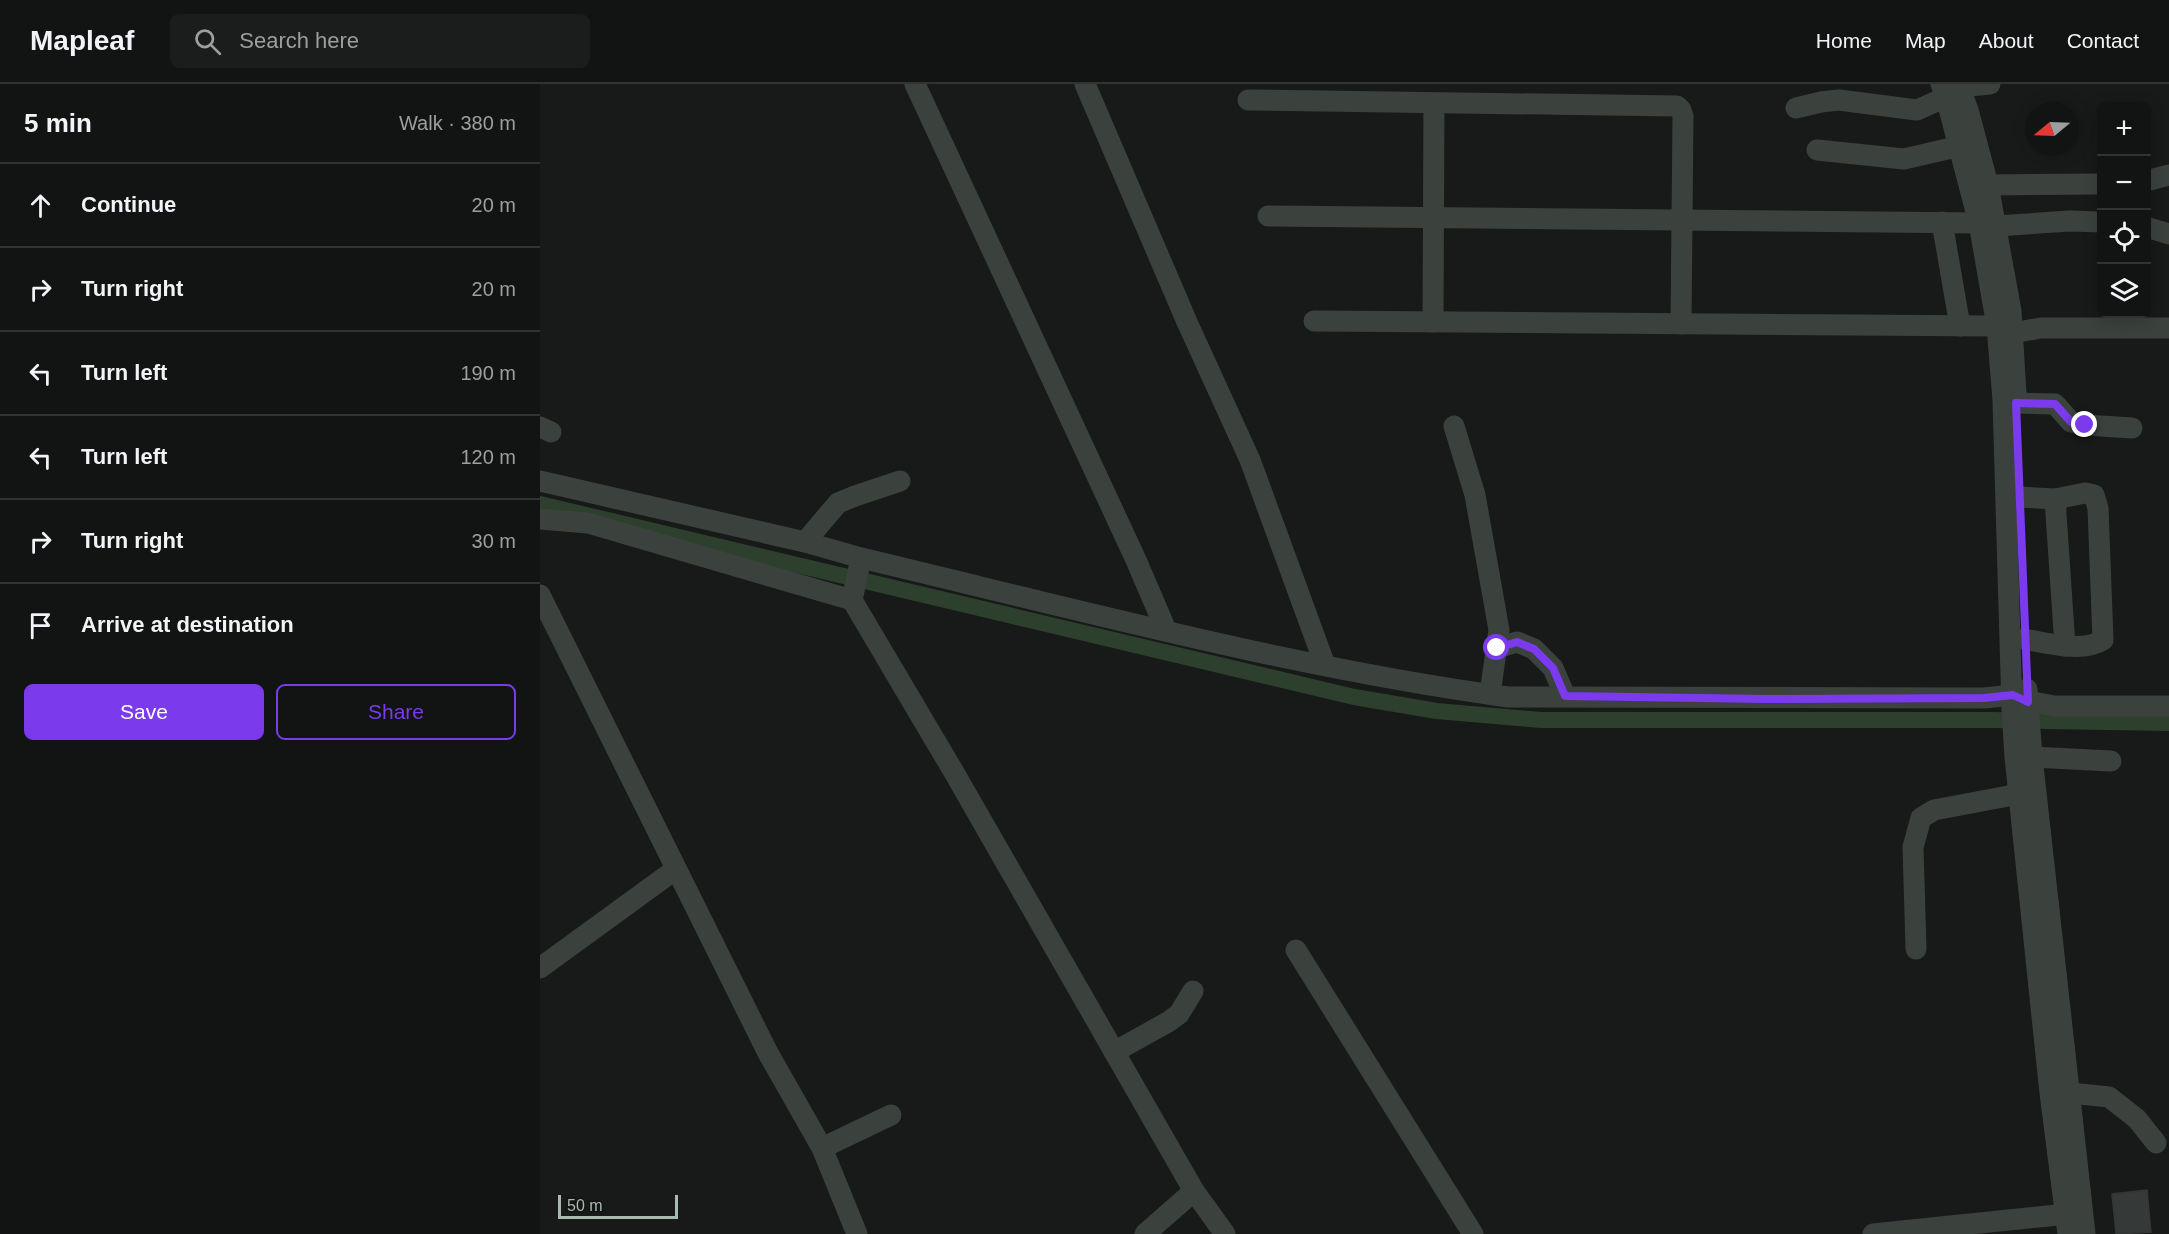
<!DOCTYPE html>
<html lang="en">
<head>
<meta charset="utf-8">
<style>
	:root { --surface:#121413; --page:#1b1d1c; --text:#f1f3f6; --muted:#9c9ea0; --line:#313333; --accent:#7c3aed }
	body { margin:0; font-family:Helvetica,sans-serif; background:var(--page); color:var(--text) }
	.controls { position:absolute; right:18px; top:18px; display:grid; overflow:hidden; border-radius:9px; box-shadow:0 3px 15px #0003 }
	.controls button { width:54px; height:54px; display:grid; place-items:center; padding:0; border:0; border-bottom:2px solid var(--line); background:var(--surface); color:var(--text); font:30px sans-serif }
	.compass { position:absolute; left:1485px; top:18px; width:54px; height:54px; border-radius:50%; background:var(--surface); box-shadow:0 3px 15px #0003; rotate:251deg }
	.scale { position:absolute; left:18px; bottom:15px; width:120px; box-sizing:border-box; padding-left:6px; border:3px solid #a9bbae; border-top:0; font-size:16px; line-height:21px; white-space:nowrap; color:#a9bbae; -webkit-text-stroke:4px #131514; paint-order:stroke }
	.stop { position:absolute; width:18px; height:18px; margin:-14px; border:4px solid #7c3aed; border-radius:50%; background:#fff }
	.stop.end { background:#7c3aed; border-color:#fff; box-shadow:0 2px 6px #0008 }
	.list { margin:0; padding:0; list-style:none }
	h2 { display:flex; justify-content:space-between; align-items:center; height:78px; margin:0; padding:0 24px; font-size:26px }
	h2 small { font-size:20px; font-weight:400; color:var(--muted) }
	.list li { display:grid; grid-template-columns:39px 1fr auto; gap:18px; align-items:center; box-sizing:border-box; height:84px; padding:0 24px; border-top:2px solid var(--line) }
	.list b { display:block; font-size:22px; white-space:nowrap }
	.list em { font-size:20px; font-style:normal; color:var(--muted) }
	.actions { display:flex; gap:12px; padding:18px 24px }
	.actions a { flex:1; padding:14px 0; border:2px solid var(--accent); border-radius:9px; text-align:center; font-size:21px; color:var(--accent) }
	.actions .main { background:var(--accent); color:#fff }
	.icon { flex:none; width:33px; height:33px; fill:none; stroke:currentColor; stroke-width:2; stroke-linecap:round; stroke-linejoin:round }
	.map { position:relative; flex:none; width:1629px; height:1150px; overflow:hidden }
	header { display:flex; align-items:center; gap:36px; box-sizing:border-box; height:84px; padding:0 30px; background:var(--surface); border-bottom:2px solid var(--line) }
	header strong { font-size:28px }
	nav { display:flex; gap:33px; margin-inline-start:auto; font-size:21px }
	.search { width:420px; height:54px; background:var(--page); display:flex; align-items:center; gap:15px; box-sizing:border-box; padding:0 21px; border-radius:9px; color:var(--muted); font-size:22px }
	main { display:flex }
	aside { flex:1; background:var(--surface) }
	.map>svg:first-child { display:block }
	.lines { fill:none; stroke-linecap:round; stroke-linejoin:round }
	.canal { stroke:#2d3f2d; stroke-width:16 }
	.building { fill:#353937; stroke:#323634; stroke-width:1.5 }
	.minor { stroke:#3b423d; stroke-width:21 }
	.route { stroke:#7c3aed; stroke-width:8 }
</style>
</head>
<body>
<header>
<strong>Mapleaf</strong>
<div class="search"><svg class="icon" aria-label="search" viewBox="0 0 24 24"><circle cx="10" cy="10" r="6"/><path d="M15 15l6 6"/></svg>Search here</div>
<nav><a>Home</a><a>Map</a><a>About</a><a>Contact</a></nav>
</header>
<main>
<aside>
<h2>5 min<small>Walk · 380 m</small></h2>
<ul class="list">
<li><svg class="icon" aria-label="ahead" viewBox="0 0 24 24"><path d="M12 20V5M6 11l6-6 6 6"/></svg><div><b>Continue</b></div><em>20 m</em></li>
<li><svg class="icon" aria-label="right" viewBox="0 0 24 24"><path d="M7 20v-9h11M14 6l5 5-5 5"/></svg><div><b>Turn right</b></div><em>20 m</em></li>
<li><svg class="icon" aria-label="left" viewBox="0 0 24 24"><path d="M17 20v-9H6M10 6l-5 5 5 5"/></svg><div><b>Turn left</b></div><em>190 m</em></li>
<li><svg class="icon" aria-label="left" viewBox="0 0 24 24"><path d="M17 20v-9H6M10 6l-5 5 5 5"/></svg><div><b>Turn left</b></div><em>120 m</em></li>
<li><svg class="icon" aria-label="right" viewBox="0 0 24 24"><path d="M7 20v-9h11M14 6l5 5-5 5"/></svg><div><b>Turn right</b></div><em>30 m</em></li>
<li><svg class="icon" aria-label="arrive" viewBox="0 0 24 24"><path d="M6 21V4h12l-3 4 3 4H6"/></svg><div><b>Arrive at destination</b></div></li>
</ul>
<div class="actions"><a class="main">Save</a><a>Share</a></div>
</aside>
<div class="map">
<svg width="1629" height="1150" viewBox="0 0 1629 1150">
	<rect width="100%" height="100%" fill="#181a19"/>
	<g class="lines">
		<polyline class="canal" points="0,420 814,613 897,627 1001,636 1452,636 1629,639"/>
	</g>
	<polygon class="building" points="1607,1106 1611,1148 1576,1150 1572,1110"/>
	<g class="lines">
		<g class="minor">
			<polyline points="375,0 596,476 626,546"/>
			<polyline points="545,0 647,238 710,376 785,581"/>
			<polyline points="1401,0 1406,13 1439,139 1457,242 1463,316 1472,626 1475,673 1510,1009 1528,1150"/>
			<polyline points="1418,0 1428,26 1448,101 1471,227 1476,310"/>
			<polyline points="1419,3 1450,0"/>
			<polyline points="708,16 1137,22 1141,26 1143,32 1141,240"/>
			<polyline points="1256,24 1281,18 1299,16 1377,26 1406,13"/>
			<polyline points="1277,66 1364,75 1420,62"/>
			<polyline points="1606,97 1629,91"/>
			<polyline points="1448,101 1562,100"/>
			<polyline points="728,132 1439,139"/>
			<polyline points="1402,138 1420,242"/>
			<polyline points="1456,142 1530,137 1562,138"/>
			<polyline points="1606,143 1629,150"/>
			<polyline points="774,237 1457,242"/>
			<polyline points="893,238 894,20"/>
			<polyline points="1472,249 1501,244 1629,244"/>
			<polyline points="1476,319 1515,320 1531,338 1545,341 1592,344"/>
			<polyline points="914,342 935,411 959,546 950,610"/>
			<polyline points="0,343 11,348"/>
			<path d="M0,397L265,458L321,474C536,525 749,583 968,613L1444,614L1473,611L1488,617L1514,622H1629"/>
			<path d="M1479,413L1515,415L1545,409L1554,411L1558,424L1563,556C1543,569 1506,559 1484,555"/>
			<polyline points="1515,415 1525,562"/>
			<polyline points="0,435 48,439 312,516"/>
			<polyline points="265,458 298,419 315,412 360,397"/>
			<polyline points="321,474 312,516 415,690 654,1107 685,1150"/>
			<polyline points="0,511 228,969 282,1064 317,1150"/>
			<polyline points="957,564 977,558 994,565 1013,584 1025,612"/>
			<polyline points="1487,605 1492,673 1545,1150"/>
			<polyline points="1492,673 1571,677"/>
			<polyline points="1376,865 1373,763 1381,734 1394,726 1479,710"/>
			<polyline points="756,866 933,1150"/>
			<polyline points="0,884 136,785"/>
			<polyline points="574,968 628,938 639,930 653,907"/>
			<polyline points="1530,1009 1569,1013 1597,1035 1616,1059"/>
			<polyline points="282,1064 351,1031"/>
			<polyline points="605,1150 654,1107"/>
			<polyline points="1333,1150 1527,1130"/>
		</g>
	</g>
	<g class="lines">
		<polyline class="route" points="957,564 977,558 994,565 1013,584 1025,612 1226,615 1444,614 1473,611 1488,618 1476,319 1515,320 1531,338 1545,341"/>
	</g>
</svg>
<div class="controls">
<button>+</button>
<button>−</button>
<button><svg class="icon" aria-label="locate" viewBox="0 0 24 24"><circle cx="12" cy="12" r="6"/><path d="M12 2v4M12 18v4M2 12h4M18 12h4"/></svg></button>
<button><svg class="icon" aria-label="layers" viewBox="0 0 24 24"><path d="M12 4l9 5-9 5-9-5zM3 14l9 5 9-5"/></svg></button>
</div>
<svg class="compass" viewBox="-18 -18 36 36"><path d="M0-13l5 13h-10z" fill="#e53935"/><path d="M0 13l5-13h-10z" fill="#9c9ea0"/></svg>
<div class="scale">50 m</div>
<div class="stop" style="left:957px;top:564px"></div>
<div class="stop end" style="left:1545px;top:341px"></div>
</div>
</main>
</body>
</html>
